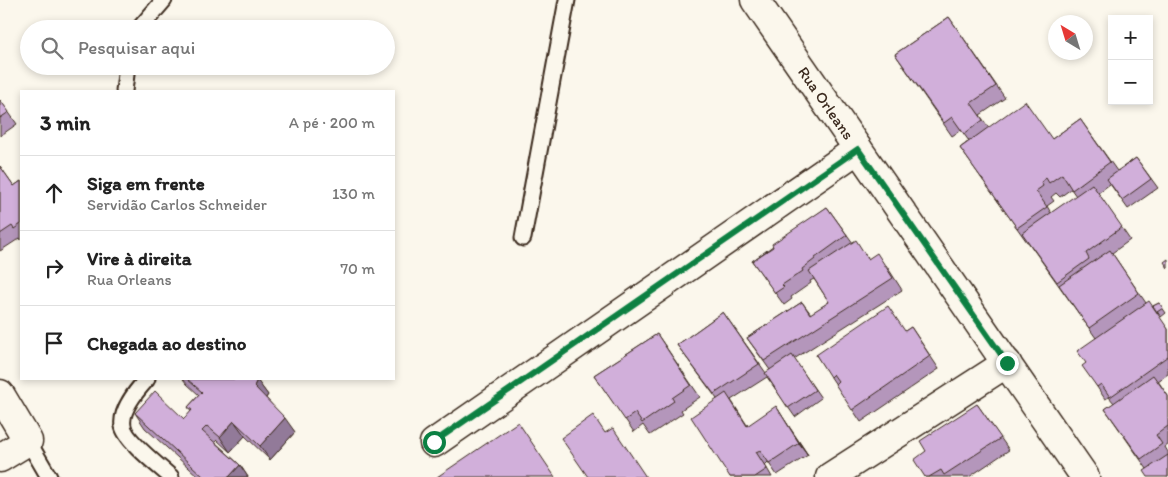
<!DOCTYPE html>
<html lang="pt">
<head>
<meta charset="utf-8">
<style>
	:root { --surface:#fff; --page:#f6f6f6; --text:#222; --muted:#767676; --line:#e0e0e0 }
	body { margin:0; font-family:Itim,sans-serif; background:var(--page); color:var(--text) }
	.controls { position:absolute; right:15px; top:15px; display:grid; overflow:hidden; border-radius:0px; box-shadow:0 2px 8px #0003 }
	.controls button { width:45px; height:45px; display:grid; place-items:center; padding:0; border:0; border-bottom:1px solid var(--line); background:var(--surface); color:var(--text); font:25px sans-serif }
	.compass { position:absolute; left:1048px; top:15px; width:45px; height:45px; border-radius:50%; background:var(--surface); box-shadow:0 2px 8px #0003; rotate:322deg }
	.stop { position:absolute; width:15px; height:15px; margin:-11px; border:4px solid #0b8043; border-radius:50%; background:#fff }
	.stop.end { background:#0b8043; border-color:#fff; box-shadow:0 1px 5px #0008 }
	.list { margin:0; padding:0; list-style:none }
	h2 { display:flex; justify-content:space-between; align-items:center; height:65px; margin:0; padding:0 20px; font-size:21px }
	h2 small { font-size:16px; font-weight:400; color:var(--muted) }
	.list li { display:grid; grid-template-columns:32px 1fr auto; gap:15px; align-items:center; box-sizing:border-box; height:75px; padding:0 20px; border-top:1px solid var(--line) }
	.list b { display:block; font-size:19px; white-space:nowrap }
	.list p { margin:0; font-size:16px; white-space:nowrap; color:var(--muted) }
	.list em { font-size:16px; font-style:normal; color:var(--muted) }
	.icon { flex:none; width:28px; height:28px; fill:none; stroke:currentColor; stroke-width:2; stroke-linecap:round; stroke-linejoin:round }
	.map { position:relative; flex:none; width:1168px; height:477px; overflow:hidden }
	.search { position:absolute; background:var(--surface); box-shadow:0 2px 8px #0003; left:20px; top:20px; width:375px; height:55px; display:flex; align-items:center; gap:12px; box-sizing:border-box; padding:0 18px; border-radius:28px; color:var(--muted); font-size:19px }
	.panel { position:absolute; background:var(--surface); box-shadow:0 2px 8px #0003; left:20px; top:90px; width:375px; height:290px; border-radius:0px }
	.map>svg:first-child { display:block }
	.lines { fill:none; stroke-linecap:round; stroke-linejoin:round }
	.lane-casing { stroke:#3b2a1e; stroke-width:19 }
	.street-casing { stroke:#3b2a1e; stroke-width:31 }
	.lane { stroke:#fbf7ec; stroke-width:15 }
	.street { stroke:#fbf7ec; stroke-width:28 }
	.wall { fill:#b496bb; stroke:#3b2a1e; fill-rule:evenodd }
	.shaded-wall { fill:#927a99; stroke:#3b2a1e }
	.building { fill:#d1afda; stroke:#3b2a1e }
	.route { stroke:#0b8043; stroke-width:6 }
	.labels { text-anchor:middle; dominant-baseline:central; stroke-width:4; stroke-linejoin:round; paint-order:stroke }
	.street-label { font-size:16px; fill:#3b2a1e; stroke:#fbf7ec }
</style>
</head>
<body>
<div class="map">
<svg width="1168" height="477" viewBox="0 0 1168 477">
	<rect width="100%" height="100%" fill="#fbf7ec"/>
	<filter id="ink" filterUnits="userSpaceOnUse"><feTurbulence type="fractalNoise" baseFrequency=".02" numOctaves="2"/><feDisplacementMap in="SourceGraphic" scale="10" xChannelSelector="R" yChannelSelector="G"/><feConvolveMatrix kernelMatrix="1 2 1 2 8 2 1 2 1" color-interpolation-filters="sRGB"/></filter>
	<g filter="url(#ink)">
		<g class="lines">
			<g class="lane-casing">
				<g id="lane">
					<polyline points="139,29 164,0"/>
					<polyline points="124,91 127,66"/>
					<polyline points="523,238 567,0"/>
					<path d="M147,379C137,390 120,410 123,426C125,440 160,467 171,477"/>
					<polyline points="28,441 49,477"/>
				</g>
			</g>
			<g class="street-casing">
				<g id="street">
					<polyline points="755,0 1085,477"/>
					<polyline points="0,394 28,441 0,458"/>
					<polyline points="434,443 858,149"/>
					<polyline points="830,477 1007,363"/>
				</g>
			</g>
			<use href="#lane" class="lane"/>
			<use href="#street" class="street"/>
		</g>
		<g class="wall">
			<path d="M949,17L1005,98L980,115L988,127L1052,139L1080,119L1117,171L1136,158L1158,188L1128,209L1110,184L1098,193L1130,240L1112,253L1146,303L1168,329V374L1158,381L1168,396V445L1165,447L1168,452V477L1147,469L1105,409L1114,403L1109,397L1105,399L1097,387L1086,363L1096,338L1028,242H1027L960,148L969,141L961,130L952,136L895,54ZM1071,189L1076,196L1051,213L1047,206L1054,201L1051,197L1056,193L1060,197Z"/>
			<polygon points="0,100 17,124 0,136"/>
			<polygon points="0,166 14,186 21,181 21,240 20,238 0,251"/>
			<polygon points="827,207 853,243 868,258 886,265 902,290 794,359 821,398 795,417 767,377 731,400 747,425 784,419 808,455 777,475 768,462 765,465 772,477 730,477 717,399 677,345 723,312 766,373 770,370 747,338 802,302 811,314 829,302 814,279 810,281 811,283 791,297 792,299 784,305 752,261"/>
			<polygon points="1159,303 1166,313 1161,317 1153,306"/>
			<polygon points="911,327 939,369 861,422 816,355 905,331"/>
			<polygon points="657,334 700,397 681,410 683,413 650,435 643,425 634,432 594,375"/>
			<polygon points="183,379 256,379 268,395 266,398 295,432 270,460 245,436 230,452 217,440 215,442 240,465 248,477 199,477 145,428 135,413 184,419 191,412 188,407 199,395 187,384"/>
			<polygon points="977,404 1009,450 969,477 925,477 926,451"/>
		</g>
		<g class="shaded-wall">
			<polygon points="257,380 268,395 264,400 254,386"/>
			<polygon points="776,406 784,419 808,455 799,443"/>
			<polygon points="285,418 295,432 270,460 260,446"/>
			<polygon points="234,421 245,436 230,452 220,437"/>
			<polygon points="240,465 248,477 229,477"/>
		</g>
		<g class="building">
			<polygon points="949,17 996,86 971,103 983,120 964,134 952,117 944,123 895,54"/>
			<polygon points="0,100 9,112 0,118"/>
			<polygon points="1025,101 1052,139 1080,119 1110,162 1072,190 1062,174 1049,183 1046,178 1041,182 1043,186 1036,191 1047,207 1017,228 960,148"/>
			<polygon points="1136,158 1151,179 1122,200 1107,179"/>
			<polygon points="0,166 14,186 21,181 21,224 14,229 12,226 0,234"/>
			<polygon points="1092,184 1122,227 1086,253 1089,259 1057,282 1022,233"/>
			<polygon points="827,207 847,235 815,258 815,259 802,269 803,271 782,285 784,287 775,293 752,261 773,247 772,244"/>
			<polygon points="856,240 868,259 877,253 893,278 764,361 747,338 802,302 810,314 829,302 809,271"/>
			<polygon points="1110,250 1139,293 1089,328 1059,285"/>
			<polygon points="1168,259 1168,268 1164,262"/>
			<polygon points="1149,301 1168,329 1168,356 1110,397 1101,384 1097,387 1082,366 1086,363 1077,351"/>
			<polygon points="1159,303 1163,308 1157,312 1153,306"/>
			<polygon points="888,306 905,331 911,327 930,356 852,410 835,384 838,381 833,374 830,377 816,355"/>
			<polygon points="723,312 759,364 714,394 677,345"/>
			<polygon points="657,334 691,385 672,398 674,401 642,423 635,413 625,420 594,375"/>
			<polygon points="792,355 815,390 788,408 765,373"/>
			<polygon points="1153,375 1168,396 1168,426 1156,435 1162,444 1141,459 1105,409"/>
			<polygon points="187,379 256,379 257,380 254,386 285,418 260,446 234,421 220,437 207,426 202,431 240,465 229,477 204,477 135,413 155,391 184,419 192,410 188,407 202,392"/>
			<polygon points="726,393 747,426 776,406 799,443 769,463 760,450 756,452 767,469 755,477 730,477 691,417"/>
			<polygon points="977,404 1001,438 944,475 941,470 929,477 925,477 914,460 926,451 920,441"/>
			<polygon points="593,415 605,433 613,428 646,477 588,477 561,438"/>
			<polygon points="518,422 555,477 437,477"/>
			<polygon points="1168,455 1168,477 1148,477 1144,471"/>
		</g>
	</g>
	<g class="lines" filter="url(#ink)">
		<polyline class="route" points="434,442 858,149 1007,363"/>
	</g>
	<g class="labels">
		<g class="street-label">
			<text transform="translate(826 103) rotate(55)">Rua Orleans</text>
		</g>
	</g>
</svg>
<div class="controls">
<button>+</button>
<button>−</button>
</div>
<svg class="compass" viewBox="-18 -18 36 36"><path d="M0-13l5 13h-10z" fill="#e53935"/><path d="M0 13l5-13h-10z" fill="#767676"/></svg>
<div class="stop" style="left:434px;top:442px"></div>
<div class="stop end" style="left:1007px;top:363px"></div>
<div class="search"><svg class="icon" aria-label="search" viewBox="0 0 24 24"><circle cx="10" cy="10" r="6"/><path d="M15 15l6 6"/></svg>Pesquisar aqui</div>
<section class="panel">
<h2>3 min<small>A pé · 200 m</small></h2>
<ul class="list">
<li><svg class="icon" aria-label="ahead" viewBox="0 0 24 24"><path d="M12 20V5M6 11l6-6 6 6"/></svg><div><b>Siga em frente</b><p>Servidão Carlos Schneider</p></div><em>130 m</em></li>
<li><svg class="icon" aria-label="right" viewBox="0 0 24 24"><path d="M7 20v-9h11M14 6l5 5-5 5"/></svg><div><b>Vire à direita</b><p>Rua Orleans</p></div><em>70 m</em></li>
<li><svg class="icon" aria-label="arrive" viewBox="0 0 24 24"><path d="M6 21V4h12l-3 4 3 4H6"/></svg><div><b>Chegada ao destino</b></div></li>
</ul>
</section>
</div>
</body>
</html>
